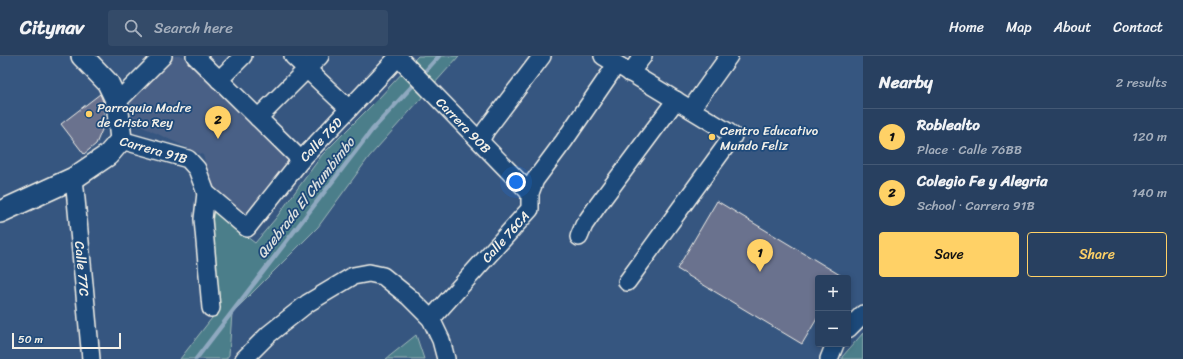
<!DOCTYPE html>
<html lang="en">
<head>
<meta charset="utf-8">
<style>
	:root { --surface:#284060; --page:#344b69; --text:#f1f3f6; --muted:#a5afbd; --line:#445975; --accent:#ffd166 }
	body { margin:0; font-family:Sriracha,sans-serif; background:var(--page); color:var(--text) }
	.controls { position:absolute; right:12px; bottom:12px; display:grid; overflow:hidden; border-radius:4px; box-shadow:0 2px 6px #0003 }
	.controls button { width:36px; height:36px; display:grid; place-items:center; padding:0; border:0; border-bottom:1px solid var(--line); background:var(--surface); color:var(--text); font:20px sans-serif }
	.scale { position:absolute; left:12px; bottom:10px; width:109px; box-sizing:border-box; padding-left:4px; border:2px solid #f4f1e8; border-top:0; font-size:11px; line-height:14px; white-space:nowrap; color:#f4f1e8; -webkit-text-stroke:3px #1f4a7a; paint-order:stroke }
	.you { position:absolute; left:516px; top:126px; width:14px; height:14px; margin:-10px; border:3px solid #fff; border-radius:50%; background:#1a73e8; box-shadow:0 0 0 6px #1a73e833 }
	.badge { display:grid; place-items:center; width:26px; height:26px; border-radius:50%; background:var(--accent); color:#111; font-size:13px; font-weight:700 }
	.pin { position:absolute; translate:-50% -33px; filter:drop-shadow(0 1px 2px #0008) }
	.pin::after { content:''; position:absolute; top:21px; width:14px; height:12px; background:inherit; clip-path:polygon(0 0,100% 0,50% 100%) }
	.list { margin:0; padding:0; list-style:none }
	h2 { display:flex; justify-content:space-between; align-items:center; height:52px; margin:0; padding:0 16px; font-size:17px }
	h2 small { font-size:13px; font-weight:400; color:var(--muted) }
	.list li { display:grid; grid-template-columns:26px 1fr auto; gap:12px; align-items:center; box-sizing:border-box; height:56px; padding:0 16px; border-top:1px solid var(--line) }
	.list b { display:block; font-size:15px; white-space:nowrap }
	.list p { margin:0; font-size:13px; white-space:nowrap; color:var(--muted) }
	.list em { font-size:13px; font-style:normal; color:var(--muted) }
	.actions { display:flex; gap:8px; padding:12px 16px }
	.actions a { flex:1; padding:9px 0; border:1px solid var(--accent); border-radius:4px; text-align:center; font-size:14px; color:var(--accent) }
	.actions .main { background:var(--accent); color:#111 }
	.icon { flex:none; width:22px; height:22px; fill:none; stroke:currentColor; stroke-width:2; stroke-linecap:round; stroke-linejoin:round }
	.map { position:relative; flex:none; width:863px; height:303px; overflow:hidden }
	header { display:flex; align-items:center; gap:24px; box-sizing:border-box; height:56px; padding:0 20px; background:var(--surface); border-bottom:1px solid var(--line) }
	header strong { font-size:19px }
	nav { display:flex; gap:22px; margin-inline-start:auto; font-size:14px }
	.search { width:280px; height:36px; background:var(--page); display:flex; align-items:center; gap:10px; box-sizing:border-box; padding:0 14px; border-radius:4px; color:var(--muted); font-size:15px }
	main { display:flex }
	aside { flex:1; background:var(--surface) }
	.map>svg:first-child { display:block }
	.built { fill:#496186 }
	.green { fill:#4c7e8a; stroke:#a0b8b9 }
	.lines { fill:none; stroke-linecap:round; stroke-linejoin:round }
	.stream { stroke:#8fa9c0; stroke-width:4.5 }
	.building { fill:#6b728e; stroke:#f4f1e8 }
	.minor-casing { stroke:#f4f1e8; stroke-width:20 }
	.tertiary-casing { stroke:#f4f1e8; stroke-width:24 }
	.minor { stroke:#1f4a7a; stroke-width:17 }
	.tertiary { stroke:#1f4a7a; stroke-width:21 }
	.poi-dot { fill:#ffd166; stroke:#1f4a7a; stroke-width:1.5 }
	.labels { text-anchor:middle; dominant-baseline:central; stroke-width:3.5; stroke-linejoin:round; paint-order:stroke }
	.poi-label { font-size:13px; fill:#f4f1e8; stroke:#1f4a7a; text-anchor:start }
	.street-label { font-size:13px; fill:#f4f1e8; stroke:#1f4a7a }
	.water-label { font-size:14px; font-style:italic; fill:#dbdfde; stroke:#1f4a7a }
</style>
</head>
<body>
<header>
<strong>Citynav</strong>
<div class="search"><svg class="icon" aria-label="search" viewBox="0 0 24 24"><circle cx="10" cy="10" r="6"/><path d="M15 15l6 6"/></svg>Search here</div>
<nav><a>Home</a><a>Map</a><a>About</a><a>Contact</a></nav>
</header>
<main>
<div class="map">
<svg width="863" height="303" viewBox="0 0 863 303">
	<rect width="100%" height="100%" fill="#365680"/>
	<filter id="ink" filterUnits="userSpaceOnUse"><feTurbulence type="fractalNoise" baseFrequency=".025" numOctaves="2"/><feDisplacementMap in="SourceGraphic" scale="8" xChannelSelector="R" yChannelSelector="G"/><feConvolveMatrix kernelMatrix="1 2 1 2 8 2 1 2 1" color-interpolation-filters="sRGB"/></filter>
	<g filter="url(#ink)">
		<polygon class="built" points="172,0 183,0 293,107 241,161 215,137 203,99 132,66 130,44"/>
		<g class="green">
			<polygon points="418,0 459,0 369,101 318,171 232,257 229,299 226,303 180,303 219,253 210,153 255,187 276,162 322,99 379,42"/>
			<polygon points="863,277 863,303 842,303 842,301"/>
			<polygon points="416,279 424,303 386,303"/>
		</g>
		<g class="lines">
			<g class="stream">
				<polyline points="421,20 439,0"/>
				<polyline points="196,303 372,74 416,26"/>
			</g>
		</g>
		<g class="building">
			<polygon points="100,38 104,48 104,69 96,88 84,98 61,68"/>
			<polygon points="717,145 845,222 818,222 818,261 802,288 677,213"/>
		</g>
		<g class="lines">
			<g class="minor-casing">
				<g id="minor">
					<polyline points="195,0 301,104"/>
					<polyline points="293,0 349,53"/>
					<path id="s1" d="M397,0L530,137"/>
					<polyline points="603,0 728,76 733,80 627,226"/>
					<polyline points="630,17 643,0"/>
					<polyline points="219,24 243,0"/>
					<polyline points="117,46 163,0"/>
					<polyline points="691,53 729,0"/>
					<polyline points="258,62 320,0"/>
					<path id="s2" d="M121,84L188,103L197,113L206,137L247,172L301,104L399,0"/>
					<polyline points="480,85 486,74 542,0"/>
					<path id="s3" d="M74,122L91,303"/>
					<polyline points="206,137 203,163 211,252"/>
					<polyline points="579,181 584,169 598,149 676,44"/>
					<path id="s4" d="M431,263L530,153V137L535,124L564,85L616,9"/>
					<polyline points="848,273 863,258"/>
					<polyline points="244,303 269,278 308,247 353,220 369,217 383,220 409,241 431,263 441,284 446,303"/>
					<polyline points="829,303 835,288"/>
				</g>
			</g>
			<g class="tertiary-casing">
				<polyline id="tertiary" points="0,156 74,122 108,99 121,84 117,46 108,27 82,0"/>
			</g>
			<use href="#minor" class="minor"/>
			<use href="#tertiary" class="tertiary"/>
		</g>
	</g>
	<g class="poi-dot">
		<circle cx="89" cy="58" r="4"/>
		<circle cx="712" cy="81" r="4"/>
	</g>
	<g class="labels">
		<g class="poi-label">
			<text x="97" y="51">Parroquia Madre<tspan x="97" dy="15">de Cristo Rey</tspan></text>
			<text x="720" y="74">Centro Educativo<tspan x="720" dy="15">Mundo Feliz</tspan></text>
		</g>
		<g class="street-label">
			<text stroke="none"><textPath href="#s1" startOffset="96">Carrera 90B</textPath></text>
			<text stroke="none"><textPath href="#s2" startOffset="278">Calle 76D</textPath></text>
			<text stroke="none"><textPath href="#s2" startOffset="34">Carrera 91B</textPath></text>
			<text stroke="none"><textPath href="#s4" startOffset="111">Calle 76CA</textPath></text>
			<text stroke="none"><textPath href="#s3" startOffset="91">Calle 77C</textPath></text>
		</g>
		<g class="water-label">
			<text transform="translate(306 142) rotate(-52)">Quebrada El Chumbimbo</text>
		</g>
	</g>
</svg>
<div class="controls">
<button>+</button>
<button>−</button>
</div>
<div class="scale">50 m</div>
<div class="you"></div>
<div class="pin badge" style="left:760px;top:216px">1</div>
<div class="pin badge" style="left:218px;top:83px">2</div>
</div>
<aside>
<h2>Nearby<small>2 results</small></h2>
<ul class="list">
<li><span class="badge">1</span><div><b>Roblealto</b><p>Place · Calle 76BB</p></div><em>120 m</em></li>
<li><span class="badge">2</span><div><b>Colegio Fe y Alegria</b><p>School · Carrera 91B</p></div><em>140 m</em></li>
</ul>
<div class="actions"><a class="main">Save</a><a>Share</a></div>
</aside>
</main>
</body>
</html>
